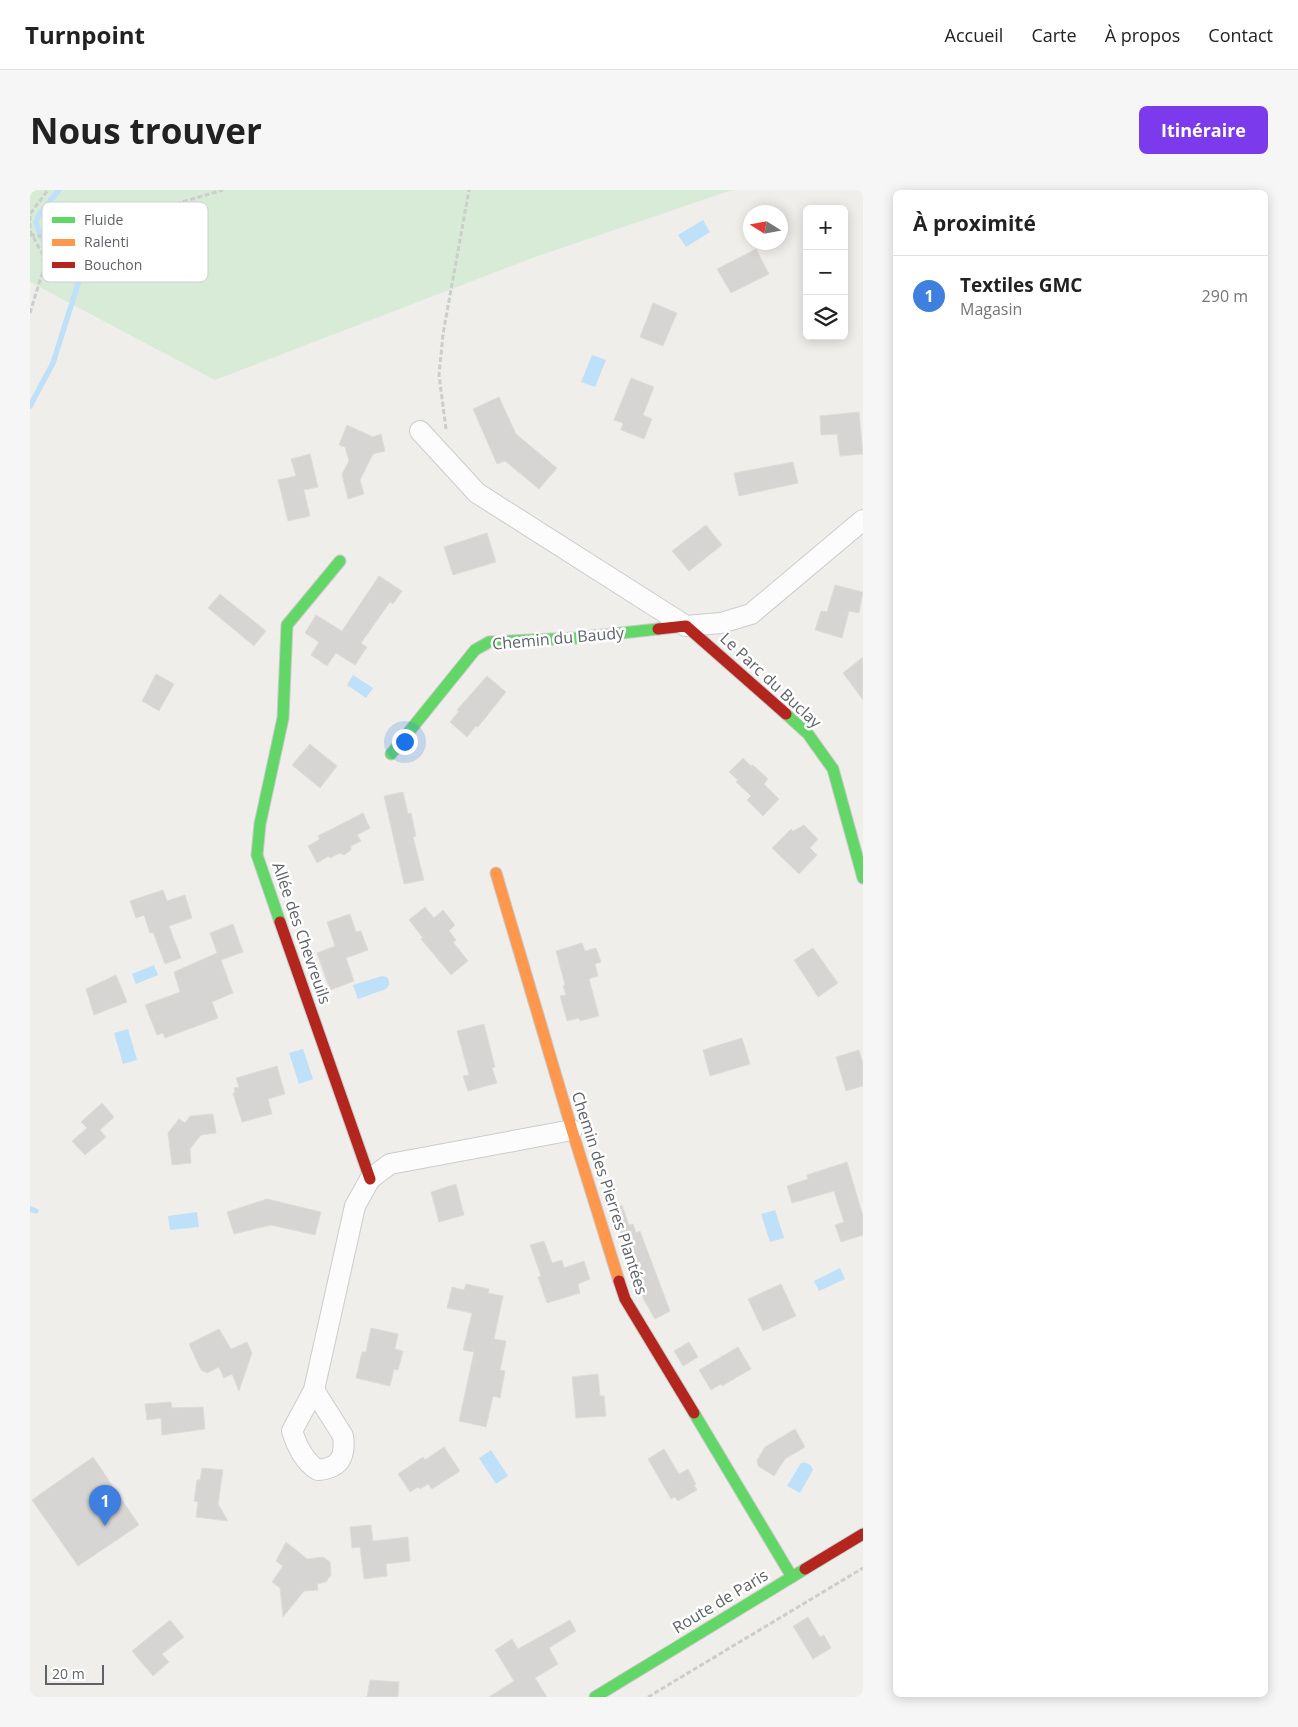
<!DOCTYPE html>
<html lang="fr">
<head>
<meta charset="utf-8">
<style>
	:root { --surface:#fff; --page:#f6f6f6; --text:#222; --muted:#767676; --line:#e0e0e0; --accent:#7c3aed }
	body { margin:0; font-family:"Open Sans",sans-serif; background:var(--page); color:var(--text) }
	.controls { position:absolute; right:15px; top:15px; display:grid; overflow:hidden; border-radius:8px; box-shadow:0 2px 12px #0003 }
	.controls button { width:45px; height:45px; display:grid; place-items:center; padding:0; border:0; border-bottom:1px solid var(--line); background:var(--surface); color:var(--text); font:25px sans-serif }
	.compass { position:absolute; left:713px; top:15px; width:45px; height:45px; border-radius:50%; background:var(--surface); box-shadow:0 2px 12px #0003; rotate:281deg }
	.scale { position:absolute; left:15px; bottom:12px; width:59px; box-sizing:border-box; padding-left:5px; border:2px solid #5f6368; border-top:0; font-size:14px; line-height:18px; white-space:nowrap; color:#5f6368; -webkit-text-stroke:4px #fff; paint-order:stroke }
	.you { position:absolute; left:374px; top:551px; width:18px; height:18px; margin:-12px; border:4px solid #fff; border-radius:50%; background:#1a73e8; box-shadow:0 0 0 8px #1a73e833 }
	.badge { display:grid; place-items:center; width:32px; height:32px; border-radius:50%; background:var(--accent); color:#fff; font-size:16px; font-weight:700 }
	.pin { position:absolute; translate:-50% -41px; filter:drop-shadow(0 1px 2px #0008) }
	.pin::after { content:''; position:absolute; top:26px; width:18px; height:15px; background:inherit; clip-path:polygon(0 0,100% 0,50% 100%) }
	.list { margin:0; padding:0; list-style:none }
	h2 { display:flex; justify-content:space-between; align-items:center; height:65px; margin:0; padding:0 20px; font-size:21px }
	h2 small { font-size:16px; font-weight:400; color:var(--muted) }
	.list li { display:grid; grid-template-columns:32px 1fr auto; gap:15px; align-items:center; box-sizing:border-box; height:80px; padding:0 20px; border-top:1px solid var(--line) }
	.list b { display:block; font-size:19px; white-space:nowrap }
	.list p { margin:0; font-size:16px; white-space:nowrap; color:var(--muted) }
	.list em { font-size:16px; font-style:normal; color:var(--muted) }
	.icon { flex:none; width:28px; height:28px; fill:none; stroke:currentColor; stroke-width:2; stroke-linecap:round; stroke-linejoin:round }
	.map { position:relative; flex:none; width:833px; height:1507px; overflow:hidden; border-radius:8px }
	header { display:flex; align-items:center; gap:30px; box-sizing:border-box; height:70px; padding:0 25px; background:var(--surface); border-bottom:1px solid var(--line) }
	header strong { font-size:24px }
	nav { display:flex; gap:28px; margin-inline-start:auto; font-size:18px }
	.intro { display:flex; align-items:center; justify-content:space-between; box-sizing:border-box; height:120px; padding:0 30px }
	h1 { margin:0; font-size:35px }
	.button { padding:12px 22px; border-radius:8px; background:var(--accent); color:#fff; font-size:18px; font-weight:700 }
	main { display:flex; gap:30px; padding:0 30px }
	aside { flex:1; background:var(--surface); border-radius:8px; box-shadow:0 2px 12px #0003 }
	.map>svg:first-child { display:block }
	.green { fill:#d8ebd6 }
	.water { fill:#bfe0f9 }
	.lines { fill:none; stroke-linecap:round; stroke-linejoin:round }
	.stream { stroke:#bfe0f9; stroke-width:5.5 }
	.building { fill:#d6d5d3; stroke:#deddd9 }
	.street-casing { stroke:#cbcccc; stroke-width:22 }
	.fast-casing { stroke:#cacacb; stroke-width:13 }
	.slow-casing { stroke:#cacacb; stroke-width:13 }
	.jam-casing { stroke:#cacacb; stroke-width:13 }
	.path { stroke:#cacfcc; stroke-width:3; stroke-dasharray:5 2.5; stroke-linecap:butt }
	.street { stroke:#fdfcfc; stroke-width:20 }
	.fast { stroke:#63d668; stroke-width:11 }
	.slow { stroke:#ff974d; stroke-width:11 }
	.jam { stroke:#b3261e; stroke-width:11 }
	.labels { text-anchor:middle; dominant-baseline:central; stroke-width:5; stroke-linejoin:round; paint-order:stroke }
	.street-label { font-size:16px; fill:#5f6368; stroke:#fff }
	.key { fill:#fff; stroke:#cfd0d2; stroke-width:1 }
	.key-label { font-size:14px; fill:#5f6368 }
</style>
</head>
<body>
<header>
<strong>Turnpoint</strong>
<nav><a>Accueil</a><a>Carte</a><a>À propos</a><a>Contact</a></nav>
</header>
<div class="intro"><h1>Nous trouver</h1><a class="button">Itinéraire</a></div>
<main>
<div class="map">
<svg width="833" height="1507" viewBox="0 0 833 1507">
	<rect width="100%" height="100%" fill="#efeeea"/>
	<polygon class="green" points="0,0 702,0 505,67 185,190 0,92"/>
	<g class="water">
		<polygon points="673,30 680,42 656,57 648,45"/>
		<polygon points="562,165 576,170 565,197 551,192"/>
		<polygon points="323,485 343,498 336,508 317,495"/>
		<polygon points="124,775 128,785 106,794 102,784"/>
		<polygon points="352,786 357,787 359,791 359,795 356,799 328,809 323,795"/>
		<polygon points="98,839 107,870 93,874 84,843"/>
		<polygon points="273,859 283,889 269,894 259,863"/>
		<polygon points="745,1020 754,1048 740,1052 731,1024"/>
		<polygon points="167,1022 169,1037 140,1040 138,1026"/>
		<polygon points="810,1078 815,1089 789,1101 784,1091"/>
		<polygon points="461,1260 478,1286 466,1294 449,1268"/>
		<path d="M771,1273C777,1272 781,1274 783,1280L770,1303L757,1296Z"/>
	</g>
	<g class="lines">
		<g class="stream">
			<polyline points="6,32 9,25 29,0"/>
			<path d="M0,216L23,173L51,84C27,66 14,62 6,32"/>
			<polyline points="0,1019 6,1021"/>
		</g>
	</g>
	<g class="building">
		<polygon points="726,59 739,84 701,103 687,79"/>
		<polygon points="623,113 647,123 633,156 610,147"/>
		<polygon points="601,188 624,197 613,225 622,229 614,249 591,240 593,233 584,230"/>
		<polygon points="469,207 486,244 527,278 509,299 475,271 467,274 443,219"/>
		<polygon points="829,222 833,264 810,266 807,244 791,245 790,226"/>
		<polygon points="317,235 343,247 351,244 355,261 343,264 330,290 334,304 318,309 312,284 319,271 315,257 309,255"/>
		<polygon points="280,264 288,297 274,300 280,326 258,331 248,290 266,286 261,269"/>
		<polygon points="763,272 768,293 709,306 704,283"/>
		<polygon points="676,335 692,355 659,381 642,361"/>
		<polygon points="457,343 466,372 423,385 414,357"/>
		<polygon points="349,386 372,401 363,414 360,412 331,453 337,457 325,475 306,463 297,476 281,465 289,452 275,443 286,425 312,441"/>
		<polygon points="805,395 833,402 829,423 819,421 812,448 785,440 791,421 797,422"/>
		<polygon points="190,404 236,441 224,456 178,418"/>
		<polygon points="833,467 833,510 813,483"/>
		<polygon points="126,484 144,494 129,521 112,511"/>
		<polygon points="457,486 476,502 448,537 446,536 437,547 420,532 429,521 427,520"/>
		<polygon points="280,554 307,576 290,598 262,575"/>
		<polygon points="713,568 721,576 723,575 738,589 734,594 749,609 733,626 717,610 721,606 706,592 708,590 699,582"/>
		<polygon points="373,602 378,624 381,623 386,646 383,647 394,690 374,694 354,606"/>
		<polygon points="333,623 340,638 327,645 331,651 321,656 321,660 314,665 310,663 300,668 299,666 287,673 278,656 290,649 288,646"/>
		<polygon points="774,635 788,649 780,658 787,665 769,684 742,658 761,639 763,641"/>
		<polygon points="133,700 137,711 155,705 162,728 139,736 151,768 135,774 123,742 120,743 114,725 106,728 100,711"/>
		<polygon points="395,717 404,728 413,720 425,735 419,741 426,750 423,752 438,771 421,785 391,749 393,748 379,730"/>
		<polygon points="320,724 326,742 331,741 338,760 316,768 324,791 300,800 287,763 305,756 297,732"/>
		<polygon points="203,734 213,762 191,770 203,803 182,812 188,828 135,848 133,843 127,845 115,815 150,802 144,782 187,763 180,743"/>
		<polygon points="552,753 555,761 566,758 571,772 565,774 568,786 559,789 569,826 550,831 549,828 537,831 530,806 536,805 533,796 535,795 526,761"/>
		<polygon points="783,758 808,793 788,807 764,770"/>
		<polygon points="86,785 97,812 64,825 56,799"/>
		<polygon points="454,834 465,877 462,878 467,893 438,901 433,886 439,885 427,841"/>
		<polygon points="712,848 720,874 680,886 673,860"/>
		<polygon points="829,860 833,873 833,896 816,901 806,867"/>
		<polygon points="247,876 255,904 238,909 242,924 212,932 203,903 205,903 204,898 209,897 206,888"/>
		<polygon points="72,913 84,927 70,940 76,947 55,965 42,951 57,938 51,932"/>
		<polygon points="183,924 186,943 171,945 160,959 161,973 142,975 138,943 149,929 155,933 160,926"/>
		<polygon points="817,972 833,1026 833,1045 811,1052 805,1035 814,1032 804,1001 762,1013 757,996 778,989 777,985"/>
		<polygon points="426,994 434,1025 409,1032 401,1002"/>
		<polygon points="237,1009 291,1022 285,1045 241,1035 204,1044 197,1022"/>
		<polygon points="592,1015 599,1035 603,1034 606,1043 610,1041 640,1121 625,1129 614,1110 600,1072 583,1019"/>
		<polygon points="514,1051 522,1073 532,1070 534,1078 554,1071 560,1089 548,1094 550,1103 517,1113 508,1087 511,1086 500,1055"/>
		<polygon points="436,1094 459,1099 458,1103 473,1106 464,1149 476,1151 470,1180 475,1181 470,1208 463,1206 456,1237 429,1231 444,1162 433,1160 442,1123 417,1118 422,1097 434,1100"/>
		<polygon points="751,1094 766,1126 733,1141 718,1109"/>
		<polygon points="341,1138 368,1144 365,1159 373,1161 368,1180 364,1179 360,1196 326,1188 332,1162 336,1162"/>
		<polygon points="189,1139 201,1159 217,1152 222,1163 209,1201 202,1184 194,1188 189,1177 177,1183 171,1180 159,1154"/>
		<polygon points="659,1152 668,1167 653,1176 644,1161"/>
		<polygon points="708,1157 721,1179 692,1196 691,1194 681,1200 669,1180"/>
		<polygon points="568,1184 570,1206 574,1206 576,1226 546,1228 542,1187"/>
		<polygon points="141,1212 142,1218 173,1217 175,1239 132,1245 131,1228 117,1230 115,1214"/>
		<polygon points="765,1239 775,1257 755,1269 744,1286 728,1276 727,1270 735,1257"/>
		<polygon points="414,1257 430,1281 402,1299 398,1294 390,1299 388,1297 380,1302 368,1284 393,1267 395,1270"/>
		<polygon points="634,1259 649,1284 658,1279 666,1294 664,1295 667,1300 648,1311 645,1307 641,1309 618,1269"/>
		<polygon points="63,1267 109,1335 48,1376 2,1310"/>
		<polygon points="172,1278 193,1280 188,1314 198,1331 166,1327 168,1312 164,1311 167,1290 170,1290"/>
		<polygon points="341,1335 343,1351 378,1347 380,1371 356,1374 357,1386 334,1389 330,1357 322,1358 320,1337"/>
		<polygon points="256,1352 277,1369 293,1367 300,1372 301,1385 296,1392 287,1394 288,1400 274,1401 253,1427 250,1398 242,1392 253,1376 246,1371"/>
		<polygon points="778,1427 790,1447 794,1445 801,1458 783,1469 763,1436"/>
		<polygon points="140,1430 154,1447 132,1464 139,1472 123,1486 102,1461"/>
		<polygon points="540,1430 546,1441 519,1458 528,1474 505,1488 517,1507 459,1507 484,1491 465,1460 482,1449 488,1459"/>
		<polygon points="340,1490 369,1492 368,1507 337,1507"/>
	</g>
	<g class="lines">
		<g class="street-casing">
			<g id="street">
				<polyline points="390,241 447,303 656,436 691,433 721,424 833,330"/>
				<path d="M284,1200L313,1246C316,1268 309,1278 288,1280C274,1272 267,1256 262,1241L284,1200L325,1016L340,989L360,974L542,940"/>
			</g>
		</g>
		<g class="fast-casing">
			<g id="fast">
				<polyline points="756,524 778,544 803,579 833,688"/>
				<polyline points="361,564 445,460 459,452 546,448 628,439"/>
				<polyline points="250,732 227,665 230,634 253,528 257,435 310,371"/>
				<polyline points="664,1223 762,1387"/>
				<polyline points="565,1507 775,1379"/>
			</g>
		</g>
		<g class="slow-casing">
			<polyline id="slow" points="466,683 542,940 589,1091"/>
		</g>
		<g class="jam-casing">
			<g id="jam">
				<polyline points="628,439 656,436 756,524"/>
				<polyline points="250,732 340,989"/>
				<polyline points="589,1091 595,1109 664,1223"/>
				<polyline points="775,1379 833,1344"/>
			</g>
		</g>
		<g class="path">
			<polyline points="0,45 10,46 60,39 193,0"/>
			<polyline points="0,123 14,77 12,63 0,41 0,24 18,0"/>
			<polyline points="416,239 409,185 413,144 439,0"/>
			<polyline points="618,1507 833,1378"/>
		</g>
		<use href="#street" class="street"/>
		<use href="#fast" class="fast"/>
		<use href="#slow" class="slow"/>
		<use href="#jam" class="jam"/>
	</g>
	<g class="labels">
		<g class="street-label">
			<text transform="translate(528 448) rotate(-5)">Chemin du Baudy</text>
			<text transform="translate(741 490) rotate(43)">Le Parc du Buclay</text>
			<text transform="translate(272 743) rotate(71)">Allée des Chevreuils</text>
			<text transform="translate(580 1003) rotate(72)">Chemin des Pierres Plantées</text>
			<text transform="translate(690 1411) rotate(-31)">Route de Paris</text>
		</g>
	</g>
	<rect x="12" y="12" width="166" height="80" rx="8" class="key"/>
	<rect x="22" y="27" width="23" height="6" fill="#63d668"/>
	<rect x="22" y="49" width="23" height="7" fill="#ff974d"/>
	<rect x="22" y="72" width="23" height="6" fill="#b3261e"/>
	<g class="key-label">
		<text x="54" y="35">Fluide</text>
		<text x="54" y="57">Ralenti</text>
		<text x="54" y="80">Bouchon</text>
	</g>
</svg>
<div class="controls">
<button>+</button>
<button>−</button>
<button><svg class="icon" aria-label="layers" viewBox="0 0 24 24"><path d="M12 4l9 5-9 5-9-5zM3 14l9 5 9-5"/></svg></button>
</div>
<svg class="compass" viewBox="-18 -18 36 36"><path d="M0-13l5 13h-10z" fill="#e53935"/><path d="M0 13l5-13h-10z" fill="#767676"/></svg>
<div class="scale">20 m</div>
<div class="you"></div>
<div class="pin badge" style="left:75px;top:1336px;background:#3f7fe0">1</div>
</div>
<aside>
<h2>À proximité<small></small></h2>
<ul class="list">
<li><span class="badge" style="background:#3f7fe0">1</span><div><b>Textiles GMC</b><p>Magasin</p></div><em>290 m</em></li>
</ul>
</aside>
</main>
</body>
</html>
